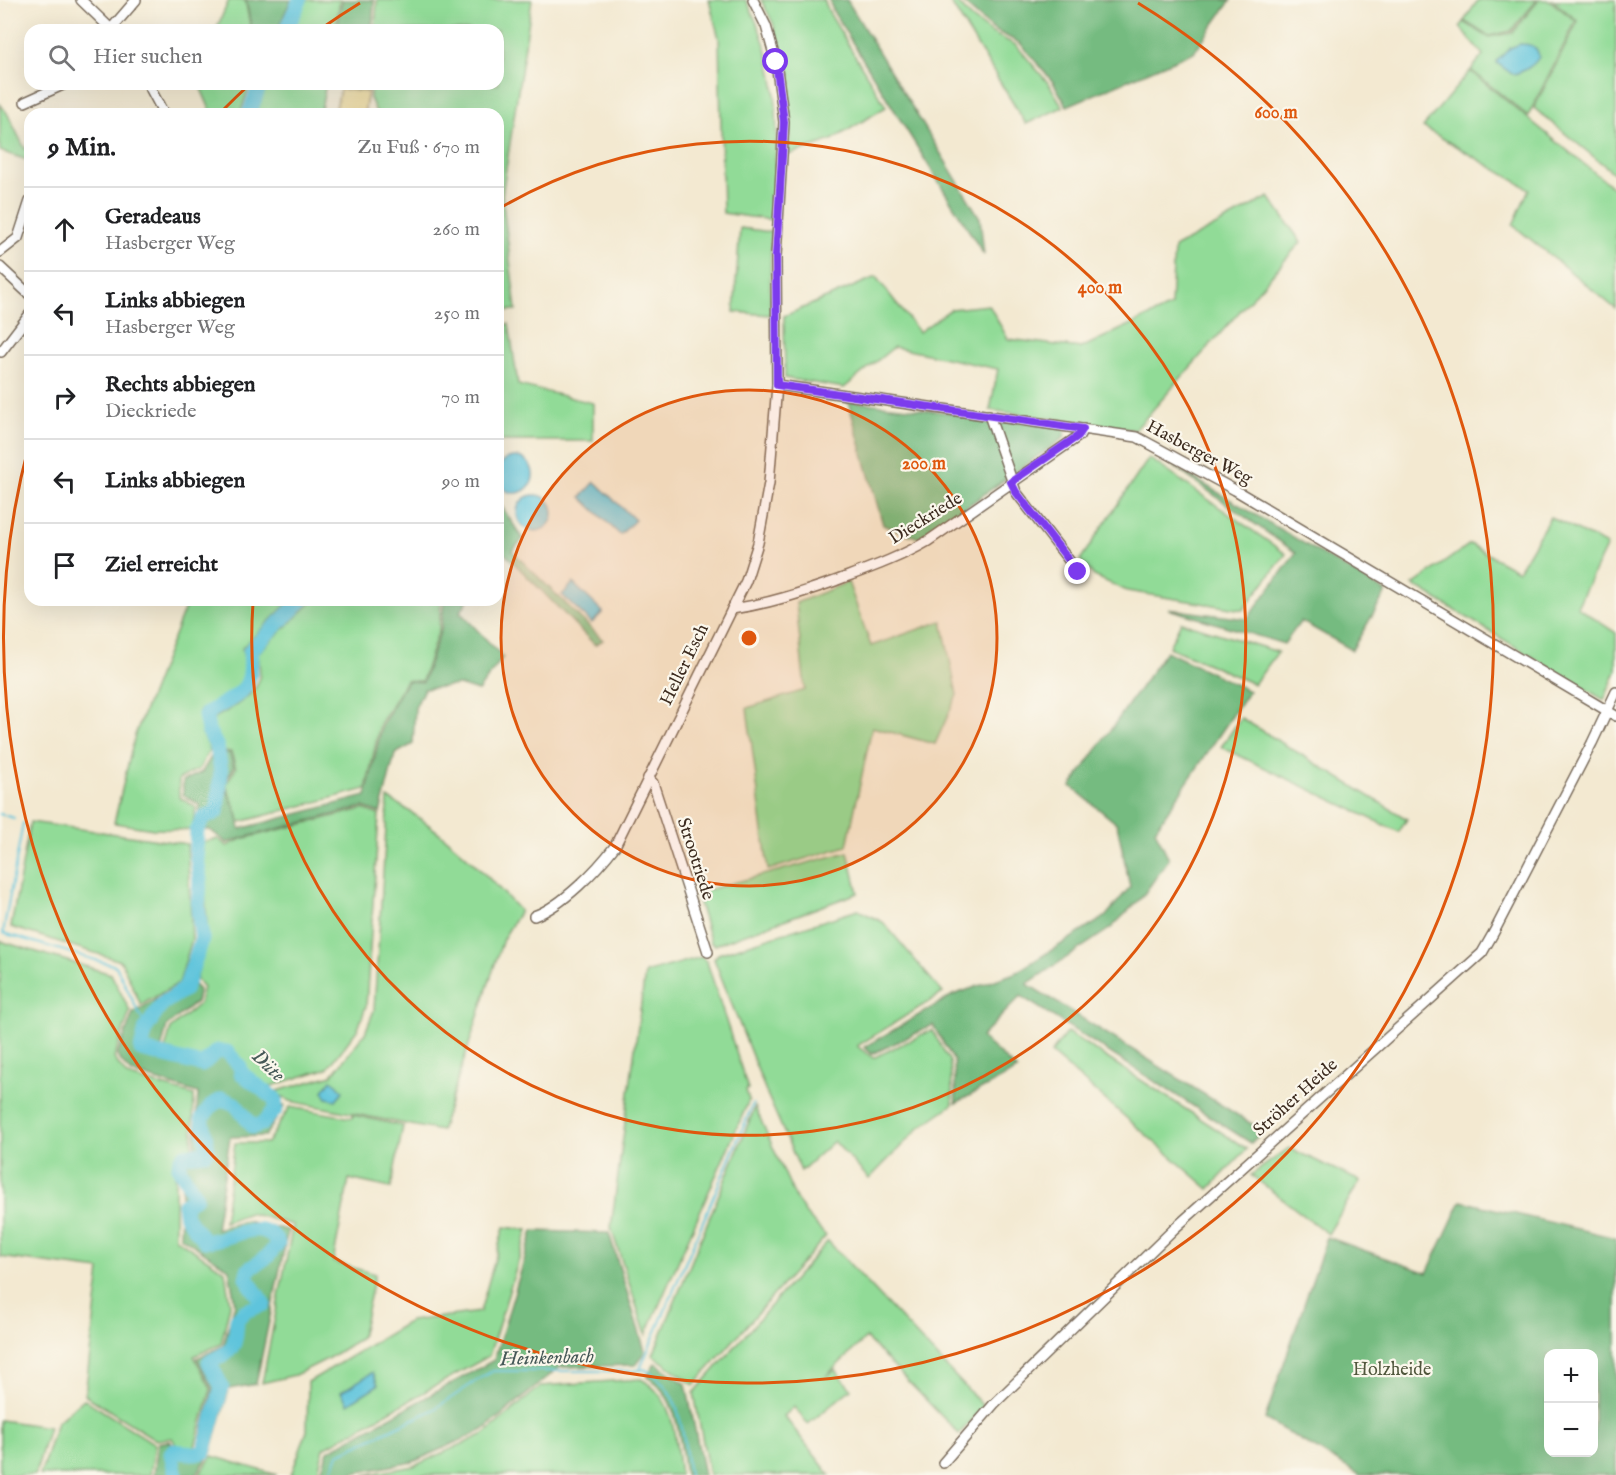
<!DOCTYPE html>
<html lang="de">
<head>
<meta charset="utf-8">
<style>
	:root { --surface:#fff; --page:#f6f6f6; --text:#202124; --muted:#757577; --line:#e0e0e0 }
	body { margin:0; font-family:"IM FELL English",serif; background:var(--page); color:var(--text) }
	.controls { position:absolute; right:18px; bottom:18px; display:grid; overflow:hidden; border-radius:12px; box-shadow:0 6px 24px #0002 }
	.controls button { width:54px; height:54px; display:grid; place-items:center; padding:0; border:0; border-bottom:2px solid var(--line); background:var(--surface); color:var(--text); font:30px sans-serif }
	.stop { position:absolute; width:18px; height:18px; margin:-14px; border:4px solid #7c3aed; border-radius:50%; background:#fff }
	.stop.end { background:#7c3aed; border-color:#fff; box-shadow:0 2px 6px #0008 }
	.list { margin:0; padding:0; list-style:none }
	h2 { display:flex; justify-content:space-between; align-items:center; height:78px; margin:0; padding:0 24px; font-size:26px }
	h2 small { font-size:20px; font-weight:400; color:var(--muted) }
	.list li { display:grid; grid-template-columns:39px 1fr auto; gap:18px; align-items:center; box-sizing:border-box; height:84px; padding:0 24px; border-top:2px solid var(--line) }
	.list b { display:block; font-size:22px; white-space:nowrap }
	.list p { margin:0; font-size:20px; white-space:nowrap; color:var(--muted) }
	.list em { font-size:20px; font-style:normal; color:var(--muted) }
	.icon { flex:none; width:33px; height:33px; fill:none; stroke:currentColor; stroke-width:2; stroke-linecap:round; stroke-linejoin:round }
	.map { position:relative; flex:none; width:1616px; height:1475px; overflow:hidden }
	.search { position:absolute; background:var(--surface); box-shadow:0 6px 24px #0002; left:24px; top:24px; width:480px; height:66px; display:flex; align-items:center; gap:15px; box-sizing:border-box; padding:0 21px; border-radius:18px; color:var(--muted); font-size:22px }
	.panel { position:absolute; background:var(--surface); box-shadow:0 6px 24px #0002; left:24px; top:108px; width:480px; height:498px; border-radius:18px }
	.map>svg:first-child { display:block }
	.green { fill:#91db97; stroke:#66825a; stroke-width:1.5 }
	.forest { fill:#74bb80; stroke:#58724f; stroke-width:1.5; fill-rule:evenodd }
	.sand { fill:#eeda9e; stroke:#94825e; stroke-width:1.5 }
	.water { fill:#5ec4dc; stroke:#4c777d; stroke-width:1.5 }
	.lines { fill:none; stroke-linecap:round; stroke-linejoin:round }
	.stream { stroke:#5ec4dc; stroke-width:2 }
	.river { stroke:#5ec4dc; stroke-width:15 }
	.minor-casing { stroke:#7b6d5d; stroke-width:12 }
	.minor { stroke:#fff; stroke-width:9 }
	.route { stroke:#7c3aed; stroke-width:8 }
	.ring { fill:none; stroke:#df570d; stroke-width:3 }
	.labels { text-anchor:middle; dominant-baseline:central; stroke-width:4.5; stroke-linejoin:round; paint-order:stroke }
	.street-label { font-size:18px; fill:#3b2a1e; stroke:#fbf7ec }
	.park-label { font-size:18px; fill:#50563c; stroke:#fbf7ec }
	.water-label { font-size:20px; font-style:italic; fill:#465857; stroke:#fbf7ec }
	.centre { fill:#df570d; stroke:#fbf7ec; stroke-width:3 }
	.ring-label { font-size:18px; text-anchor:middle; font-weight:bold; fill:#df570d; stroke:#fbf7ec; stroke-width:4.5; stroke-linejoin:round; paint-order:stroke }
</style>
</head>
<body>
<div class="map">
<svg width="1616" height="1475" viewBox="0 0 1616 1475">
	<rect width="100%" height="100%" fill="#fbf7ec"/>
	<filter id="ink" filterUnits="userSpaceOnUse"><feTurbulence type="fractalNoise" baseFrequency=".0167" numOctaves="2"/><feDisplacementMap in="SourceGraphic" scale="12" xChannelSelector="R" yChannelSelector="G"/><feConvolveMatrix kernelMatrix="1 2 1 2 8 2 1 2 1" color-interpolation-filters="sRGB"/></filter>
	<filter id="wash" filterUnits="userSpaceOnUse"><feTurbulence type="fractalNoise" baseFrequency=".008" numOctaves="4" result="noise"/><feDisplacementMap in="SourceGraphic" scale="24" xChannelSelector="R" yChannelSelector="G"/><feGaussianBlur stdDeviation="1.35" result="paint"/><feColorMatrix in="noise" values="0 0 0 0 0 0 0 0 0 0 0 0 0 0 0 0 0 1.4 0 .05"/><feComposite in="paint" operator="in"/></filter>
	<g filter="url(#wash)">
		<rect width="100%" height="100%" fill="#f3e9d1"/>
		<g class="green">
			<polygon points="229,0 245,0 251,30 216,30"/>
			<polygon points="307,0 340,0 335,30 293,30"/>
			<polygon points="377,0 532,0 502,195 516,310 498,311 498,114 377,114 370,98 371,84 498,84 498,30 375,30"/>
			<path d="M709,0H746C756,19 764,39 769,60C783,112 774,168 771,220L723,213L719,38Z"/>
			<polygon points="761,0 824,0 831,16 886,107 832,140 788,155 791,123 783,61 773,23"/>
			<polygon points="949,0 955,0 972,18 992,33 1016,45 1049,84 1063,107 1026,124"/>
			<polygon points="1478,0 1537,0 1511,31 1489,36 1464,21"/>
			<polygon points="1539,0 1549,0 1576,21 1528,116 1471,70 1483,55 1460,27 1464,22 1488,37 1512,33"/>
			<polygon points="1552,0 1616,0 1616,175 1534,108 1578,21"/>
			<polygon points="1470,71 1616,190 1616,309 1513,225 1529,189 1423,127"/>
			<polygon points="199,84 250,84 240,114 212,114"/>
			<polygon points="267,84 326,84 320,114 256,114"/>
			<polygon points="0,104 7,113 25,149 30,147 30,161 0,151"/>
			<polygon points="1269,197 1301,242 1135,430 990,410 998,369 894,347 844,388 785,378 784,316 876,277 919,332 951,309 989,305 1008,339 1081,348 1171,306 1174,248"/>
			<polygon points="740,228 771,232 770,315 734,312"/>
			<polygon points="509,324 518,385 593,403 593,441 498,441 498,325"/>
			<polygon points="1149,458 1286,554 1243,610 1127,591 1094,576 1080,560"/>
			<polygon points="1550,517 1607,545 1577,607 1616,633 1616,671 1604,700 1413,585 1470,544 1518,571"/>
			<polygon points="848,582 871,646 942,621 957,695 935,744 872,727 847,846 768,870 747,708 805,690 796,603"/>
			<path d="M188,600H291L242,648C243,654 245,661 245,667C245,692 216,700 199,711L202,733L210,749L199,769L179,779V797L196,807L192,830L153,829L114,823L135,735Z"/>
			<path d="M314,600H441L439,629L422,681L406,680L380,724L366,789L240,822L226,784L236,768L231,752L223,751L211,730L212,719C226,712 247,700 256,687C262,678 259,663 258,653Z"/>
			<polygon points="1181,622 1278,652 1254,684 1169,647"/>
			<polygon points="1241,718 1407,819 1399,832 1221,747"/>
			<path d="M388,798C438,826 481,868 520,911L503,939L441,1131L290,1101L274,1092L332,1075L365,1033L374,1010Z"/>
			<polygon points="363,809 379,815 366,1006 358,1029 328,1068 269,1087 245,1071 244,1064 229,1046 214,1046 201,1059 165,1049 171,1028 199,1004 203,987 196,979 208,939 202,842 218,839 227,846 242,839"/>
			<polygon points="30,822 187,844 192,939 179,983 141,1005 121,961 11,927"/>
			<polygon points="848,852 858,893 715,945 711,943 696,893"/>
			<polygon points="858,910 883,922 943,993 857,1046 873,1058 932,1030 950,1062 953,1104 919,1128 869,1179 834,1141 801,1171 767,1094 714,959 718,954"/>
			<polygon points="0,941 111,974 130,1011 114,1058 127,1076 194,1095 192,1149 182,1151 175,1157 175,1238 225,1271 230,1305 221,1344 194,1356 211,1389 194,1450 177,1447 172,1438 156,1440 85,1395 100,1270 0,1257"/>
			<polygon points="701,957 707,962 748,1089 746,1090 749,1100 646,1335 611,1228 645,973"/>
			<polygon points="1067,1032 1247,1149 1209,1189 1051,1053"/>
			<polygon points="290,1107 352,1118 353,1115 403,1126 391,1188 349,1179 333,1262 375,1274 361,1338 327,1359 295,1375 262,1383 293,1225 249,1213 224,1222 235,1143 267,1143"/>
			<polygon points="755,1107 796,1199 806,1214 826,1236 694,1385 653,1355"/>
			<polygon points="1289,1148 1360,1181 1328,1234 1251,1175"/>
			<polygon points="504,1227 528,1230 489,1356 324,1448 317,1475 291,1475 307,1431 308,1382 410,1321 480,1312"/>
			<polygon points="828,1241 984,1407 959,1434 866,1338 826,1376 835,1370 851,1389 808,1424 794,1407 784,1416 830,1475 709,1475 694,1393"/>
			<path d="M641,1379C676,1398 675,1440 680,1475H364L414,1466L484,1434L541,1386Z"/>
			<polygon points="84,1399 155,1444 150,1475 40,1475 57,1422"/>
			<polygon points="0,1420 49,1427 35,1475 0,1475"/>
			<polygon points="212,1456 277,1475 199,1475"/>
		</g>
		<g class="forest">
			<polygon points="246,0 291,0 277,30 252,30"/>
			<polygon points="342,0 374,0 372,30 337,30"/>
			<polygon points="829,0 847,0 980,218 984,255 834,13"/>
			<polygon points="960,0 1231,0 1194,52 1067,106 1053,82 1020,43 994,30"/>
			<polygon points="327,84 369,84 368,90 327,86"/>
			<polygon points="848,401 1065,426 1065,437 921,539 883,525"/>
			<polygon points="1170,464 1386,592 1352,650 1301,621 1284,644 1168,609 1247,619 1296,553"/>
			<polygon points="498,501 523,539 512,551 603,640 595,645 502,551 498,555"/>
			<polygon points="444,600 468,600 460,612 503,657 478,691 459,685 424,689 415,708 413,744 395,754 380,813 363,807 242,838 227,843 210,830 196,830 200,805 183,795 183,781 202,772 214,752 230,753 234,767 224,784 237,813 240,829 366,796 382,725 407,681 423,682 441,629"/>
			<polygon points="1166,651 1249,691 1155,830 1169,859 1142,897 1111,928 1027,984 1263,1131 1251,1143 1021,996 981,1037 1017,1070 956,1103 954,1061 933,1025 872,1054 864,1047 953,995 1015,973 1105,917 1130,887 1117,824 1071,786"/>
			<polygon points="184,974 199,990 196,1002 167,1026 159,1058 202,1069 217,1055 225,1056 234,1067 235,1076 270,1102 285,1106 265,1136 230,1137 216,1229 246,1221 288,1230 256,1384 229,1389 211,1453 196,1475 154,1475 158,1443 170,1441 179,1456 195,1459 213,1389 197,1358 223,1346 235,1304 229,1269 180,1236 183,1167 186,1160 194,1159 198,1093 130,1072 117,1056 133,1013 181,984"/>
			<path d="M1461,1201L1616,1238V1475H1360L1265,1419L1327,1237L1427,1273ZM1548,1354H1594V1452H1548Z"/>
			<polygon points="533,1231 609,1233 645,1351 636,1365 560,1367 483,1430 413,1462 343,1475 320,1475 328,1451 494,1360"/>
			<path d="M655,1363L686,1384L704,1475H685C680,1443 679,1395 647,1377Z"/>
		</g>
		<polygon class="sand" points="340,89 368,92 364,114 335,114"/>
		<g class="water">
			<path d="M1520,44C1530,44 1538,46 1539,57C1534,66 1522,73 1512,74L1497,63V61L1510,48Z"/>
			<circle cx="515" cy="475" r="18"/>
			<polygon points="595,482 635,520 620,535 581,497"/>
			<circle cx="535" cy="513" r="18"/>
			<polygon points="573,583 603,612 592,623 562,595"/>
			<polygon points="331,1080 337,1084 343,1091 336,1100 327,1098 323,1091"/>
			<polygon points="373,1372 378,1385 348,1404 341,1392"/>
		</g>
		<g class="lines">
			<g class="stream">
				<polyline points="0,814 14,818"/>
				<polyline points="23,823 3,933 116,966 146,1028"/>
				<polyline points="640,1369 753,1104"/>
				<path d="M330,1475L338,1454L433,1410L482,1377L493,1371H633L644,1369C683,1388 683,1437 689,1475"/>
			</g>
			<g class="river">
				<polyline points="286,30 300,0"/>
				<polyline points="249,114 260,84"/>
				<path d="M176,1475L171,1453L173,1451L196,1454L204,1452L222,1387L209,1362C236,1349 235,1348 237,1319L245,1311L264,1304L246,1278L248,1270L268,1256L278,1243C263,1214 229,1242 205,1241L186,1217L184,1204L196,1197L179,1168L180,1160L185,1155L205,1153L208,1149L202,1118L212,1105L223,1099L235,1104L253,1127L262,1124L276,1109L275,1099L241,1073L240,1066L227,1052L217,1051L202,1065L141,1050L146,1028L162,1004L185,989L202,939L198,908L200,880L196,850L197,830L203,818L217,812L221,771L217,747L208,730L205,715C236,693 255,696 250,651L302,600"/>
			</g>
		</g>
	</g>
	<g filter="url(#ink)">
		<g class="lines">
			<g class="minor-casing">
				<g id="minor">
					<polyline points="81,0 112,30"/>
					<polyline points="111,29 136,0"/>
					<polyline points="148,84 164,114"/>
					<polyline points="25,102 65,84"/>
					<polyline points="0,252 18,238 30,201"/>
					<polyline points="0,267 30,295"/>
					<polyline points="1,352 30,314"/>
					<polyline points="777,385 1137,437 1235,490 1616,716"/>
					<polyline points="989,415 1016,492 1078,572"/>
					<path d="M732,609C768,604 801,593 835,581C867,569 899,558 928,541L1079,436L1083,429"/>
					<polyline points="648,778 653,783 708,952"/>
					<path d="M534,916C562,906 597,870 615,846L746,581L758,543L769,483L777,385L776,256L784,122L776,62L766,26L753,0"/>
					<polyline points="943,1463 994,1404 1174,1229 1482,953 1494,932 1592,743 1616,692"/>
				</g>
			</g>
			<use href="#minor" class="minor"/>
		</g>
	</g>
	<g class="lines" filter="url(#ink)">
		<polyline class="route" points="776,62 784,122 776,256 777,385 1083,429 1078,436 1011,482 1016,492 1078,572"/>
	</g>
	<circle cx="749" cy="638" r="248" fill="#df570d" fill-opacity=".12"/>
	<g class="ring">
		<circle cx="749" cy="638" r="248"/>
		<path d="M500 208A497 497 0 1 1 253 603"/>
		<path d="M222 111A745 745 0 0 1 250 84M322 28A745 745 0 0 1 360 3M1138 3A745 745 0 1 1 29 445"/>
	</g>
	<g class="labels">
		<g class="street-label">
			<text transform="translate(1199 453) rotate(28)">Hasberger Weg</text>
			<text transform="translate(926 519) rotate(-32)">Dieckriede</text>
			<text transform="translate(685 665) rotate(-64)">Heller Esch</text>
			<text transform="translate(695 859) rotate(72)">Strootriede</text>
			<text transform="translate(1296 1098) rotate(-42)">Ströher Heide</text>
		</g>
		<g class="park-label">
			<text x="1392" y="1370">Holzheide</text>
		</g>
		<g class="water-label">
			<text transform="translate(268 1066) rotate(43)">Düte</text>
			<text transform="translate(547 1358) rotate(-2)">Heinkenbach</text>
		</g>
	</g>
	<circle cx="749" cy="638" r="9" class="centre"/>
	<g class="ring-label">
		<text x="1276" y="118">600 m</text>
		<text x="1100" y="293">400 m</text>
		<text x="924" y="469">200 m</text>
	</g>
</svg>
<div class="controls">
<button>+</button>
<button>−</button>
</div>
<div class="stop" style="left:776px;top:62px"></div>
<div class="stop end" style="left:1078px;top:572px"></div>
<div class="search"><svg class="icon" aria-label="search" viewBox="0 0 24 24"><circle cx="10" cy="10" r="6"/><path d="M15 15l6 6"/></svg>Hier suchen</div>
<section class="panel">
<h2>9 Min.<small>Zu Fuß · 670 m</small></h2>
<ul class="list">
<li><svg class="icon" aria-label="ahead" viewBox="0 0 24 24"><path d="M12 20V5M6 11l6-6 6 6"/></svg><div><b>Geradeaus</b><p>Hasberger Weg</p></div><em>260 m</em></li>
<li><svg class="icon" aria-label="left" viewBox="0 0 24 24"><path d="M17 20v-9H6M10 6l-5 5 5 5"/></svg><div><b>Links abbiegen</b><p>Hasberger Weg</p></div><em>250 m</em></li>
<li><svg class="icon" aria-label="right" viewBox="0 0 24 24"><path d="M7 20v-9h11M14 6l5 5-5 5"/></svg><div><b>Rechts abbiegen</b><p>Dieckriede</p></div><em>70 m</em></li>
<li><svg class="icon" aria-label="left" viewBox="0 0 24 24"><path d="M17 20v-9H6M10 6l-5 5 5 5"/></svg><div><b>Links abbiegen</b></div><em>90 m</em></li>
<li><svg class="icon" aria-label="arrive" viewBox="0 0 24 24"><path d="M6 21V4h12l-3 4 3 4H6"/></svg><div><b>Ziel erreicht</b></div></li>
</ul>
</section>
</div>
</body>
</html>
